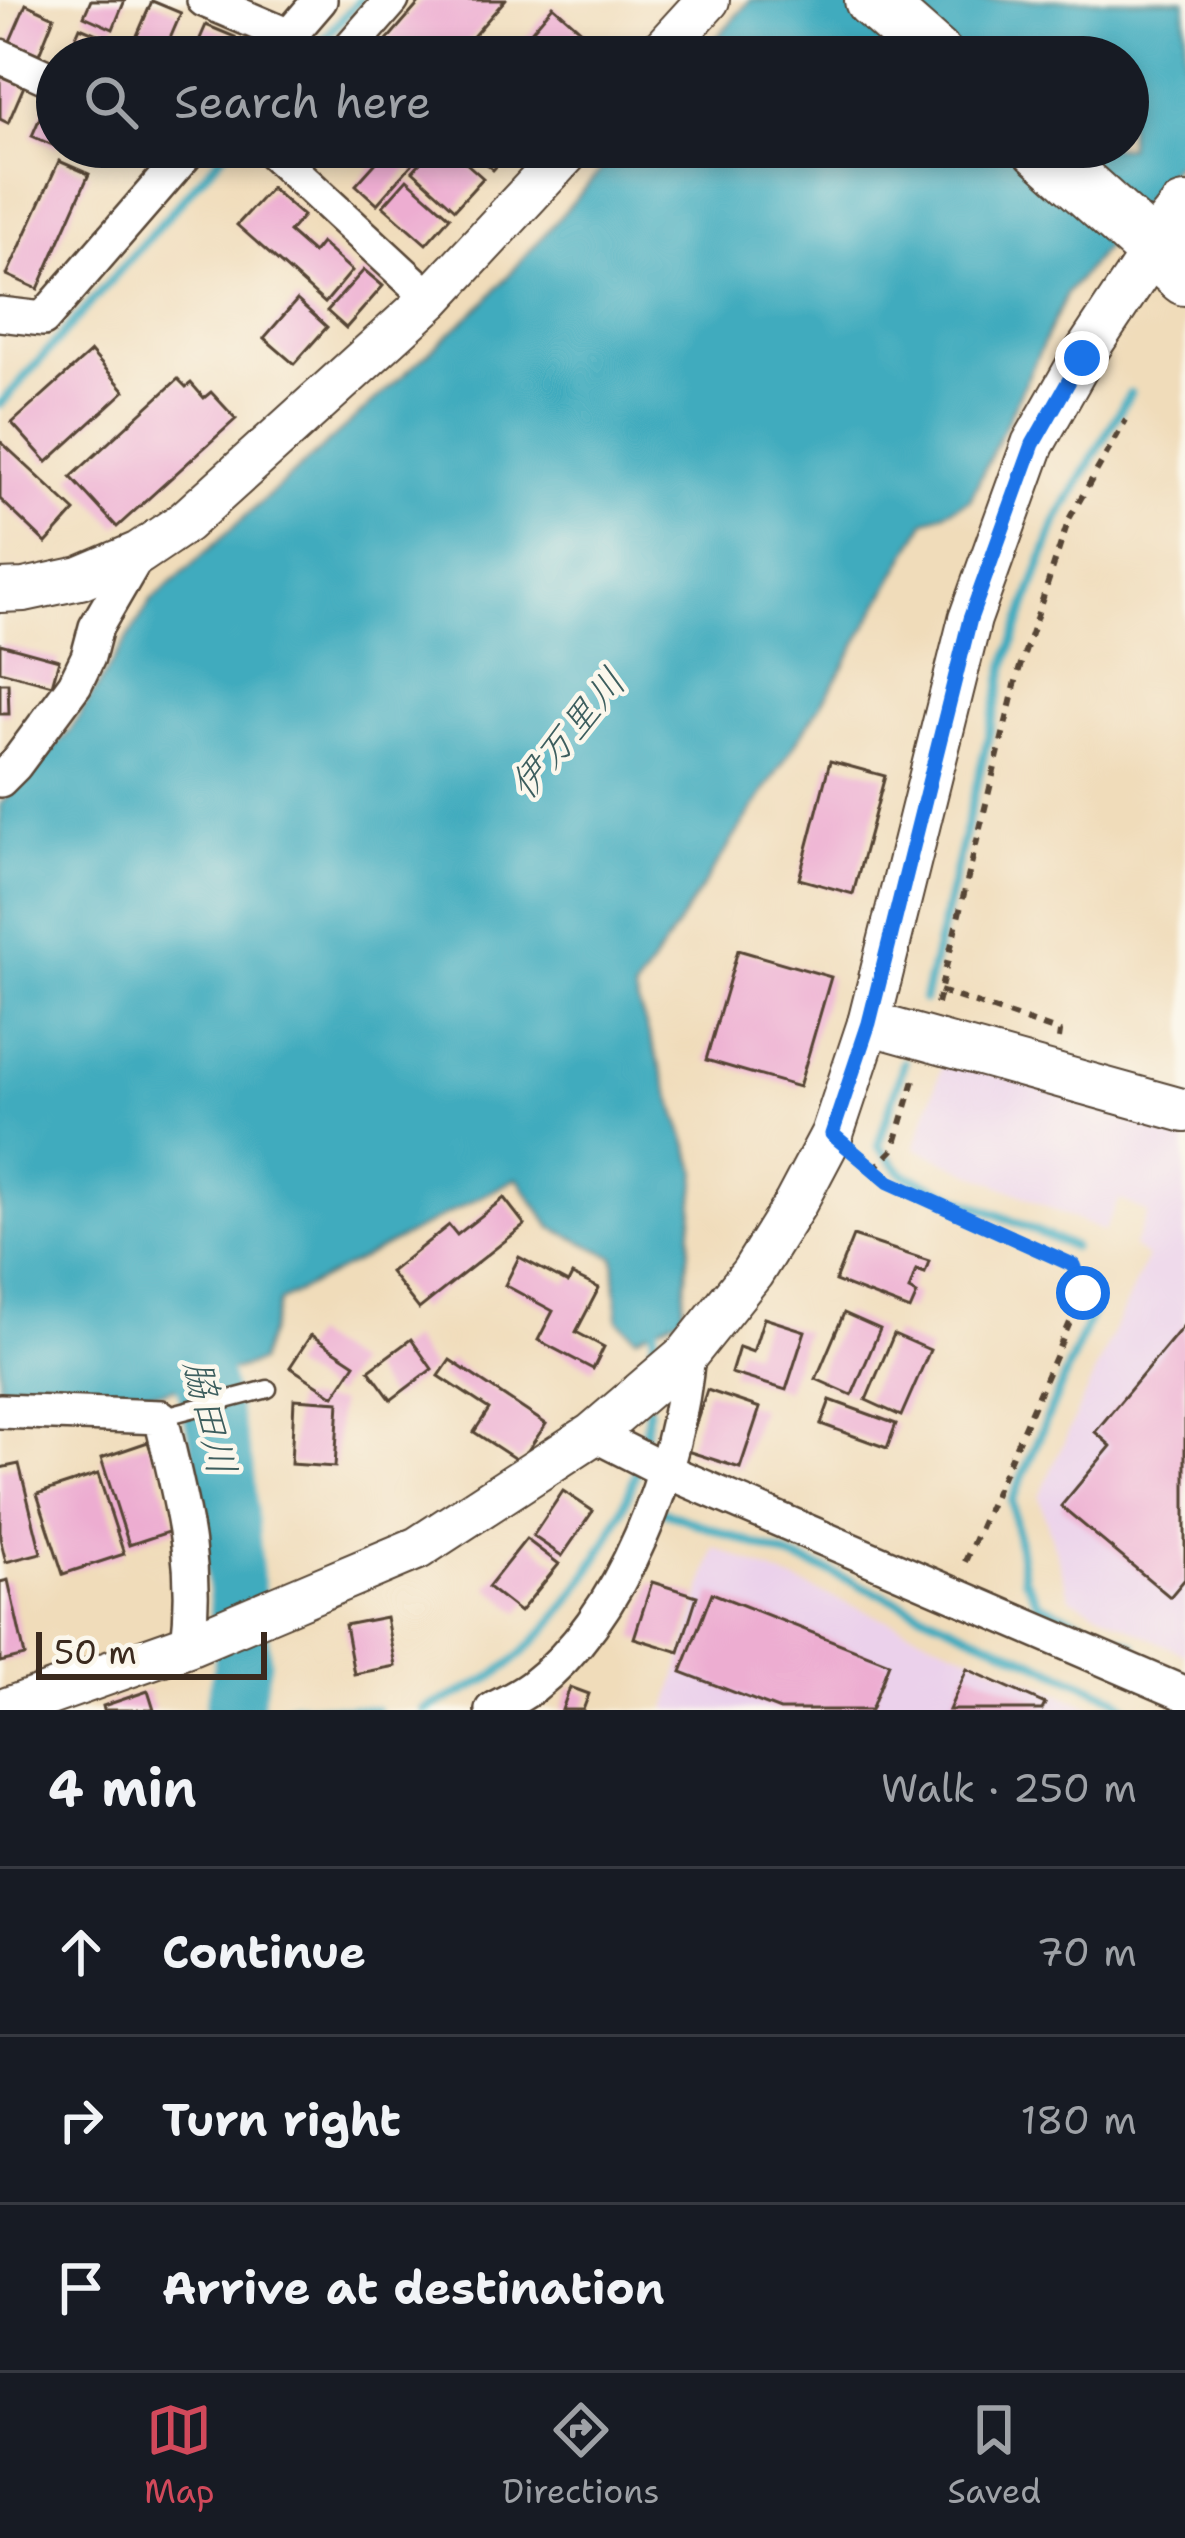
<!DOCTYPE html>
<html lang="en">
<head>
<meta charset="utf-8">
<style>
	:root { --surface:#171b24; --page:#20242c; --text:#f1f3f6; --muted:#9ea1a6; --line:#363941; --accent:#d1495b }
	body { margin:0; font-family:"Shantell Sans","Klee One",sans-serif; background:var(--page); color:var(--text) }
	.scale { position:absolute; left:36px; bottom:30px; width:231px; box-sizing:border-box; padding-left:12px; border:6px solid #3b2a1e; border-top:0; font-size:33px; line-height:42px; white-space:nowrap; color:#3b2a1e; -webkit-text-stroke:9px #fbf7ec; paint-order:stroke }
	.stop { position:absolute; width:36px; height:36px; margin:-27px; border:9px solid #1a73e8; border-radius:50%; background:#fff }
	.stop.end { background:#1a73e8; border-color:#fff; box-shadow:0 3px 12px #0008 }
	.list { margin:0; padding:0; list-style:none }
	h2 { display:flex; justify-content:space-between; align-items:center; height:156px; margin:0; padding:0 48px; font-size:51px }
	h2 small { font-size:39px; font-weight:400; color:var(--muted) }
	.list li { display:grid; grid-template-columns:78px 1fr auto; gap:36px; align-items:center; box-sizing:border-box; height:168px; padding:0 48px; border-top:3px solid var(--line) }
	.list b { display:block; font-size:45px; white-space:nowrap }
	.list em { font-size:39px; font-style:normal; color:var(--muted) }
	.icon { flex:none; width:66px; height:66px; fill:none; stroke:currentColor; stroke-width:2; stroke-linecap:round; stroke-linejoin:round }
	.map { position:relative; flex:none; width:1185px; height:1710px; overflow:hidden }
	.search { position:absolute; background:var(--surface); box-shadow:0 6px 18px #0003; left:36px; right:36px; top:36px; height:132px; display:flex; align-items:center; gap:30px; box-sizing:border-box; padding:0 42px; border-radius:66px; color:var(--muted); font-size:45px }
	.sheet { height:660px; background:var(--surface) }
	nav { display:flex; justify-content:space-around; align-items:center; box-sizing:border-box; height:168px; border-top:3px solid var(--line); background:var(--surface); font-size:33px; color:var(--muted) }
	nav a { display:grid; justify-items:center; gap:6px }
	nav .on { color:var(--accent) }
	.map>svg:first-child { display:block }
	.built { fill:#ebd1eb }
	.water { fill:#3fabbe; stroke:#3d6a6e; stroke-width:3 }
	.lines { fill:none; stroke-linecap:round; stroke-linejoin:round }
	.stream { stroke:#3fabbe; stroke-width:9 }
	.river { stroke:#3fabbe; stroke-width:57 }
	.building { fill:#edadd1 }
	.service-casing { stroke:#564535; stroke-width:21 }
	.minor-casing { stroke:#564535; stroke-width:38 }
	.tertiary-casing { stroke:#564535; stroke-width:46 }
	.trunk-casing { stroke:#564535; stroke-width:58 }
	.path { stroke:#564535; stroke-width:6; stroke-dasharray:9 9; stroke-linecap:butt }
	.service { stroke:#fff; stroke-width:16 }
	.minor { stroke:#fff; stroke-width:33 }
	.tertiary { stroke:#fff; stroke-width:42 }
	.trunk { stroke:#fff; stroke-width:54 }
	.route { stroke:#1a73e8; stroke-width:15 }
	.labels { text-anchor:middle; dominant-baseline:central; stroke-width:9; stroke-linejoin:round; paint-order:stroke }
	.water-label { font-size:39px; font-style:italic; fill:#3d5e5e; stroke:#fbf7ec }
</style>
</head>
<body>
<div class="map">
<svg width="1185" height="1710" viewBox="0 0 1185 1710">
	<rect width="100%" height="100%" fill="#fbf7ec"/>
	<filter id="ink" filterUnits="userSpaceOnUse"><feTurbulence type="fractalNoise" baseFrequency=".00833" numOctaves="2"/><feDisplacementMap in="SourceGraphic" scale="24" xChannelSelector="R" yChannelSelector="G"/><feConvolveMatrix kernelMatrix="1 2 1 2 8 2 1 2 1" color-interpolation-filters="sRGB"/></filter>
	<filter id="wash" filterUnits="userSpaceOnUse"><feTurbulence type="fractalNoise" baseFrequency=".004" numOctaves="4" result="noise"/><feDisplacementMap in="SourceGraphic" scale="48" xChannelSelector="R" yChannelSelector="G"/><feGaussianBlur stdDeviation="2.7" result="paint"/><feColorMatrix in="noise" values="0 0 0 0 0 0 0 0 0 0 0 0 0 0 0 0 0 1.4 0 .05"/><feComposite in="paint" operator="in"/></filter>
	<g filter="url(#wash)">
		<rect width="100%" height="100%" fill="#f0dcba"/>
		<g class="built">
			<polygon points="944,1060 1185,1130 1185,1655 1070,1598 1039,1497 1147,1257 1133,1247 1148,1213 1119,1199 1104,1232 915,1148"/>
			<polygon points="714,1547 1099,1710 667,1710"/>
		</g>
		<polygon class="water" points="750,0 1185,0 1185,153 1067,293 970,500 925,522 834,684 634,992 697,1172 682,1315 636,1337 618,1320 614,1257 551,1227 517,1178 280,1301 259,1362 162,1392 0,1387 0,804 69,732 151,601 485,302 621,147 1128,147 1128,57 700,57"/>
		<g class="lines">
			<g class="stream">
				<polyline points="308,57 359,0"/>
				<polyline points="0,405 229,147"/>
				<polyline points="924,1000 1007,660 1056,522 1130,393"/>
				<polyline points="904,1062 878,1146 903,1174 1073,1247"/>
				<polyline points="1096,1303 1012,1501 1024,1578 1038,1603 1134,1645"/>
				<polyline points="652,1367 655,1318"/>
				<polyline points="643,1450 649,1407"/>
				<polyline points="660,1510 828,1571 1114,1697 1128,1710"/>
				<polyline points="282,1710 294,1706 376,1710"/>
				<path d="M424,1710C448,1698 477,1688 499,1672C561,1628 617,1537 638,1466"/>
			</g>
			<polyline class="river" points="176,1311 194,1342 225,1468 243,1661 233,1710"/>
		</g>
		<g id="blocks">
			<g class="building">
				<polygon points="91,0 125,0 113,29 84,16"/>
				<polygon points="422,0 505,0 455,57 372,57"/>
				<polygon points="152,1 181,13 165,50 136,38"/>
				<polygon points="26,4 54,17 39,54 10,41"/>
				<polygon points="553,6 601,48 593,57 509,57"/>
				<polygon points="206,25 235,37 226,57 192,57"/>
				<polygon points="80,27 109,39 101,57 67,57"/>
				<polygon points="0,76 24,86 8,123 0,119"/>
				<polygon points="48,99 57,103 57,147 32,136"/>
				<polygon points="390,147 427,147 377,204 356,185"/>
				<polygon points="434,147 448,147 483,178 455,209 413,171"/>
				<polygon points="467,147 514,147 493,170"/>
				<polygon points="59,161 89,174 38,289 7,275"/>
				<polygon points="407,179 450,217 426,244 383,206"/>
				<polygon points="271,188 303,216 289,232 313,253 321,243 352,271 325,303 237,225"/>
				<polygon points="364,270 383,286 346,328 327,311"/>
				<polygon points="297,300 327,327 294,364 264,338"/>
				<polygon points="91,352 125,391 47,462 12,423"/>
				<polygon points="178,379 186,387 191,383 204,398 211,392 236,419 117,527 71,477"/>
				<polygon points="0,441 75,511 46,543 0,499"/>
				<polygon points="0,644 59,660 52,685 0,671"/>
				<polygon points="0,683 8,683 9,714 0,714"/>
				<polygon points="830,761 885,776 853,894 799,879"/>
				<polygon points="738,950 831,977 799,1087 706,1060"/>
				<polygon points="504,1198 525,1225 419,1309 390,1272 449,1225 457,1235"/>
				<polygon points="853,1236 929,1261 925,1273 916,1270 909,1290 917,1294 910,1310 835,1281"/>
				<polygon points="519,1257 568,1283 572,1275 599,1288 576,1332 604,1347 593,1369 538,1340 553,1311 505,1285"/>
				<polygon points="844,1313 880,1329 852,1395 816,1379"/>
				<polygon points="764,1318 805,1331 786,1390 731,1373 739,1347 753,1352"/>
				<polygon points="1185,1324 1185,1579 1170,1597 1061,1506 1111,1446 1095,1432"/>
				<polygon points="894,1334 930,1350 901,1416 866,1400"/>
				<polygon points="311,1335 355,1364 334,1396 290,1367"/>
				<polygon points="411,1339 432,1369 391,1400 369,1370"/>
				<polygon points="450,1360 546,1424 520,1462 474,1432 489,1409 439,1376"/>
				<polygon points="707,1390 760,1408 740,1468 687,1451"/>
				<polygon points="294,1399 339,1402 335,1467 291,1464"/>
				<polygon points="830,1400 896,1424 887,1448 821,1424"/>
				<polygon points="148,1442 177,1529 129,1545 101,1458"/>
				<polygon points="19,1464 41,1553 6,1562 0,1538 0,1468"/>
				<polygon points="98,1474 124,1554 63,1574 37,1494"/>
				<polygon points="563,1491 593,1511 562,1556 533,1536"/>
				<polygon points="526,1539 559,1564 520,1612 488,1587"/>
				<polygon points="8,1580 25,1656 0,1662 0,1582"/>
				<polygon points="652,1582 697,1596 679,1652 634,1638"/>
				<polygon points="712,1593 889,1663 871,1710 780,1710 681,1672"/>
				<polygon points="386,1617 395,1666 354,1674 345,1625"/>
				<polygon points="967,1669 1045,1704 1042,1710 949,1710"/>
				<polygon points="570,1687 589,1694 583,1710 562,1710"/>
				<polygon points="148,1691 154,1710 104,1710 103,1706"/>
			</g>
		</g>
	</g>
	<g filter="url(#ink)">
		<use href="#blocks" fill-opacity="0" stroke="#564535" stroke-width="3"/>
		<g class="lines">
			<g class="service-casing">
				<polyline id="service" points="161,1417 268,1389"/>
			</g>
			<g class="minor-casing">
				<g id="minor">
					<polyline points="204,0 289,36"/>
					<polyline points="0,56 57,82"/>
					<polyline points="271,57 320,0"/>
					<polyline points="342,57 392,0"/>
					<polyline points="267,147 431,299"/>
					<polyline points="0,314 43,319 192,147"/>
					<polyline points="0,780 15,765 75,684 88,657 96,627 139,553"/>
					<path d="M0,1411L161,1417C180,1499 199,1559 188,1645"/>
					<polyline points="593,1434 664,1470 1185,1694"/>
					<path d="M492,1710C505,1703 520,1696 532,1687C624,1616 679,1466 688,1353"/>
				</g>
			</g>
			<g class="tertiary-casing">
				<g id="tertiary">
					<polyline points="656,57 708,0"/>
					<polyline points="0,591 24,590 80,578 139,553 185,522 431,299 572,147"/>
					<polyline points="869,1023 1185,1111"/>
					<polyline points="4,1710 188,1645 418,1548 593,1434 688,1353 752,1273 795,1204 832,1134 869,1023 970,619 1033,444 1082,358 1153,251"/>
				</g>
			</g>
			<g class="trunk-casing">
				<g id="trunk">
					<polyline points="872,0 937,57"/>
					<polyline points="1039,147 1185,278"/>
					<polyline points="1153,251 1185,211"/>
				</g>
			</g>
			<g class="path">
				<polyline points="940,991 1060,1032 1059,1039"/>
				<polyline points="937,1004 1018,673 1069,519 1126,420"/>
				<polyline points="857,1155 889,1182 1073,1265 1083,1293 964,1564"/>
				<polyline points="874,1169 893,1150 916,1074"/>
			</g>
			<use href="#service" class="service"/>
			<use href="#minor" class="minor"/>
			<use href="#tertiary" class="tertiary"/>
			<use href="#trunk" class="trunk"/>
		</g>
	</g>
	<g class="lines" filter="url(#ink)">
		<polyline class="route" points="1082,358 1033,444 970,619 869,1023 832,1134 889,1182 1073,1265 1083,1293"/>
	</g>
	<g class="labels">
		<g class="water-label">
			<text transform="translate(567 733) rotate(-50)">伊万里川</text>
			<text transform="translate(211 1417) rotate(77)">脇田川</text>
		</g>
	</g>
</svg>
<div class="scale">50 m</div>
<div class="stop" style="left:1083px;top:1293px"></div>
<div class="stop end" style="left:1082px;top:358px"></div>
<div class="search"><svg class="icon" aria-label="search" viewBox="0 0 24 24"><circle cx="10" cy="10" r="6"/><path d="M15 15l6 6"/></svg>Search here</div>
</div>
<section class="sheet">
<h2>4 min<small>Walk · 250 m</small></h2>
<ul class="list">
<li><svg class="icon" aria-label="ahead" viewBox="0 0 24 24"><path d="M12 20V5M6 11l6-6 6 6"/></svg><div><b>Continue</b></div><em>70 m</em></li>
<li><svg class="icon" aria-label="right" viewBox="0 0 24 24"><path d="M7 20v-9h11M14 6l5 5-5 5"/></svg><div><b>Turn right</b></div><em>180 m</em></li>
<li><svg class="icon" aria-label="arrive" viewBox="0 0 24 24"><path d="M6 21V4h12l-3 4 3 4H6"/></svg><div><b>Arrive at destination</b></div></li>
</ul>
</section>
<nav>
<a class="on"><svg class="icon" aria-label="map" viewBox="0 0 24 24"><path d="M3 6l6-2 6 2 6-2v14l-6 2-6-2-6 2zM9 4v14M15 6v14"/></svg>Map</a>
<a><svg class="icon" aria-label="directions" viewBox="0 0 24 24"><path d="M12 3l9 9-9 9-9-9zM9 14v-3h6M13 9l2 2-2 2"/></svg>Directions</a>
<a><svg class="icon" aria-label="saved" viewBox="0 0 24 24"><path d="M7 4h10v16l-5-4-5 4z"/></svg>Saved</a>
</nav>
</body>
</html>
